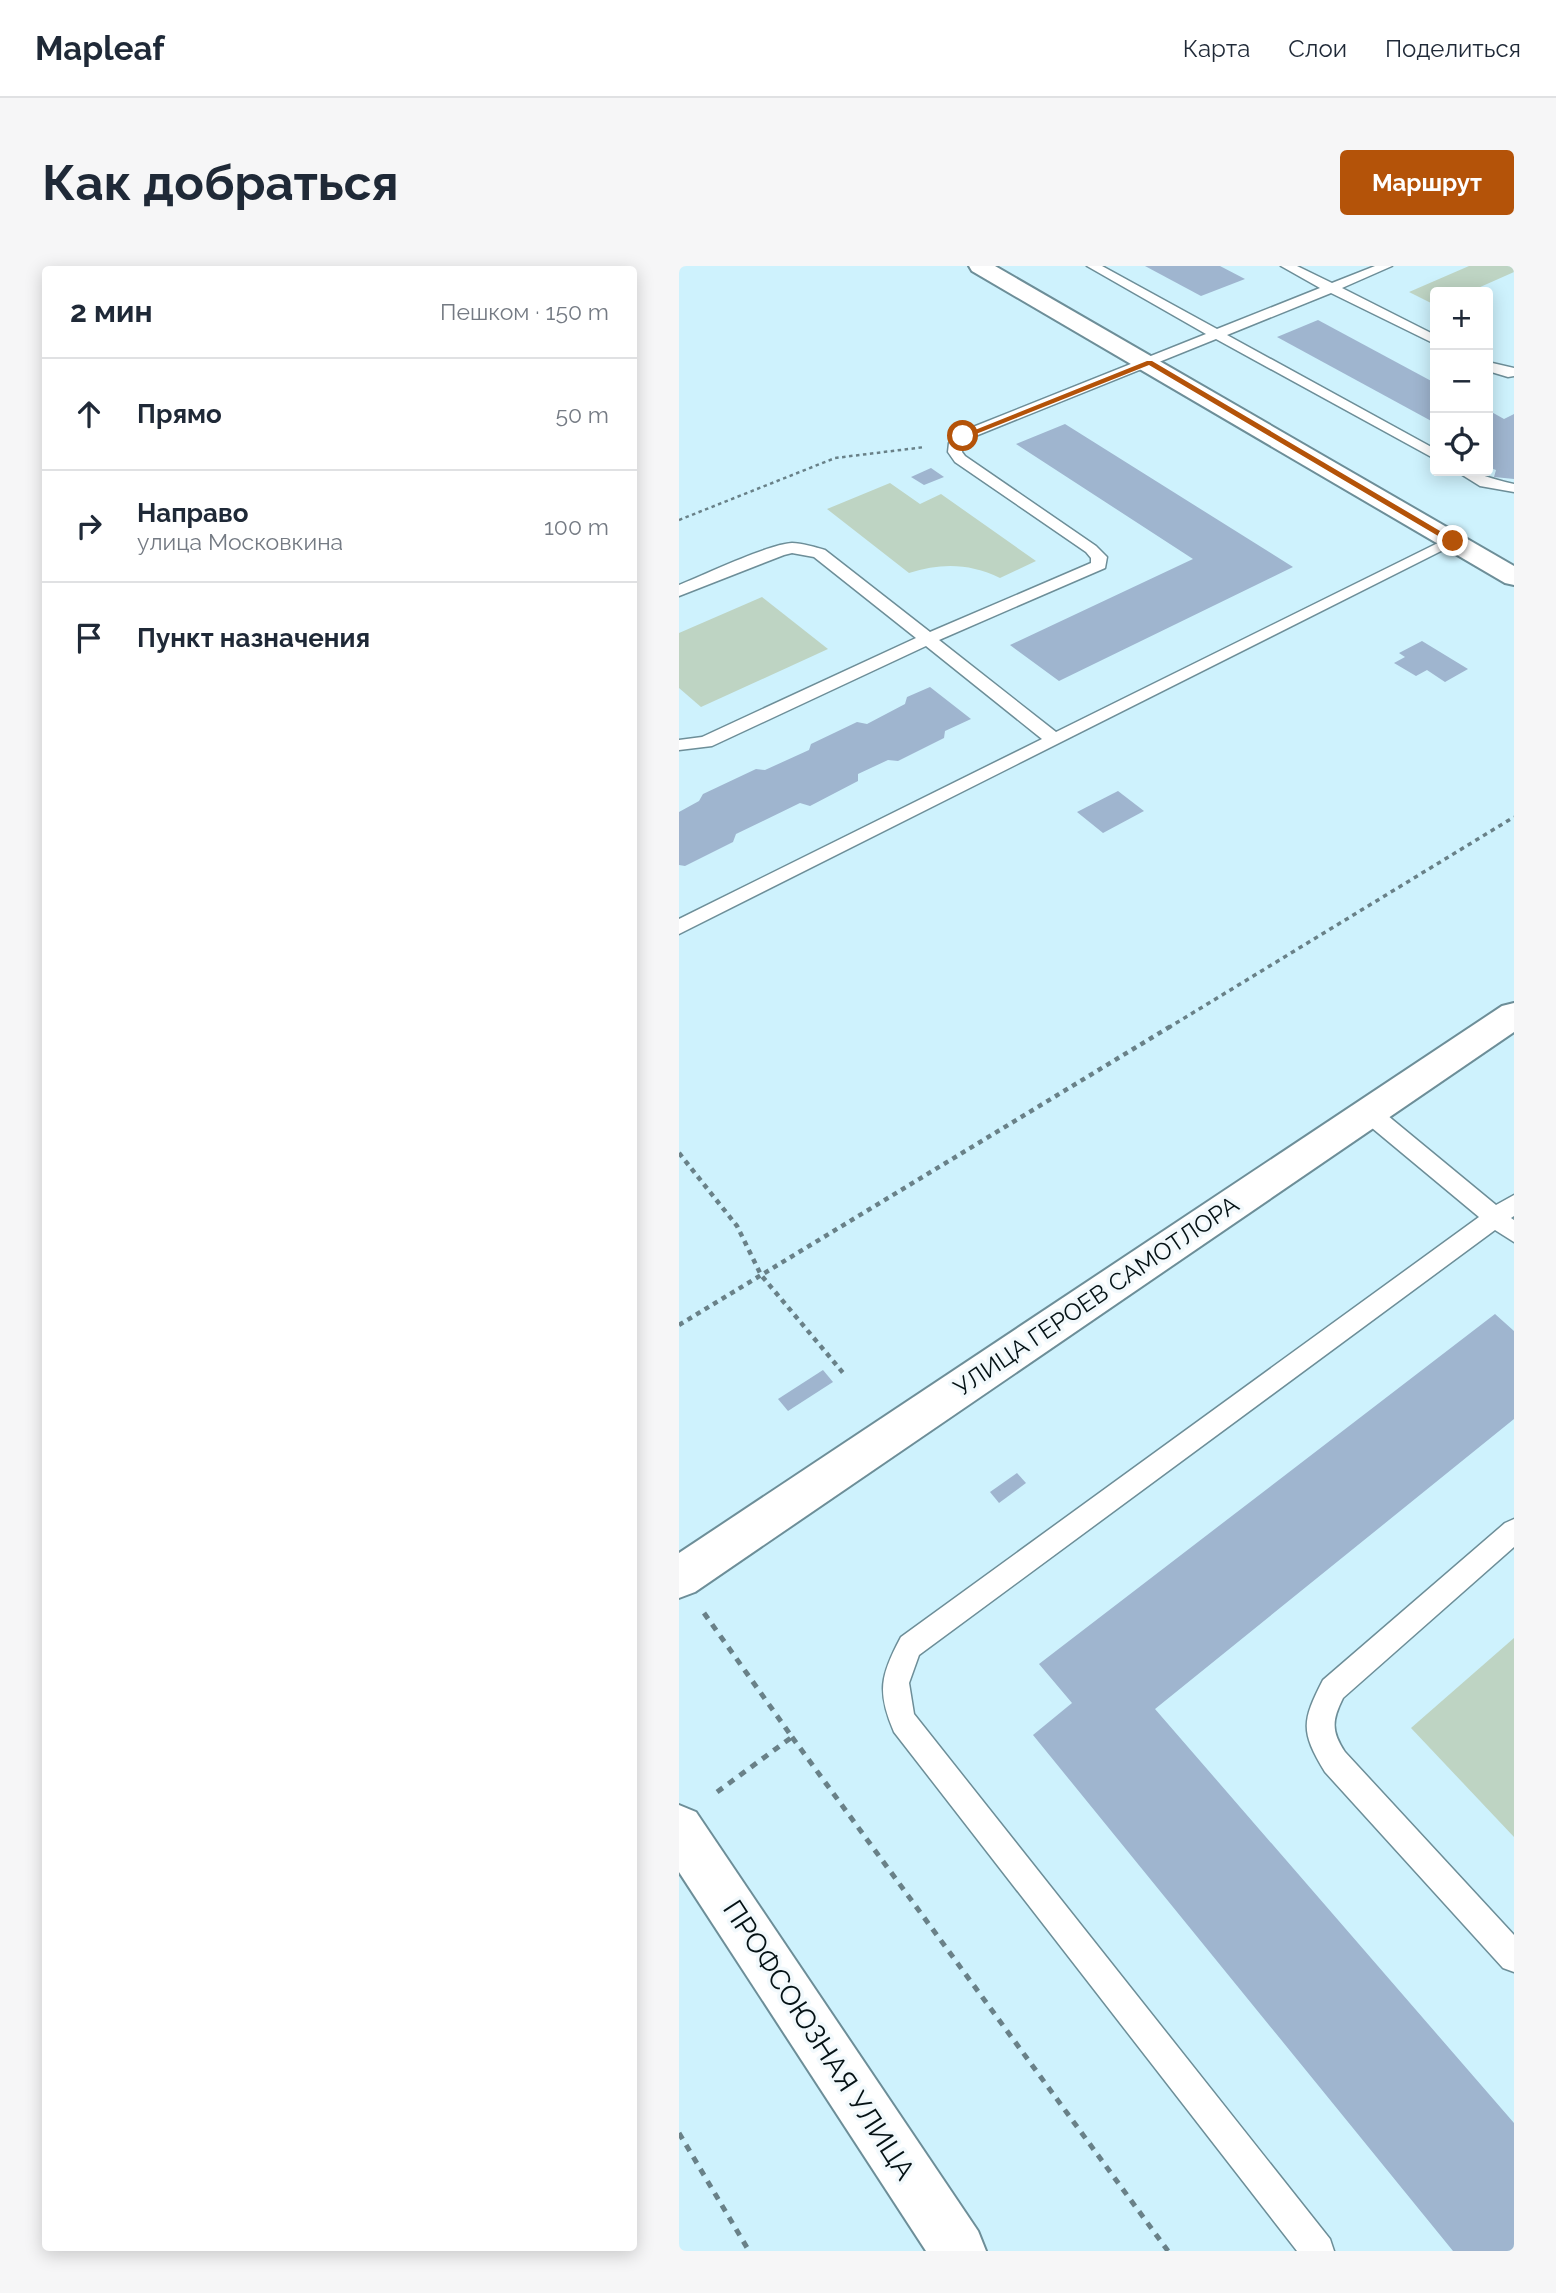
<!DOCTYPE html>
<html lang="ru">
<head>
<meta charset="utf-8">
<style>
	:root { --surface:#fff; --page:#f6f6f7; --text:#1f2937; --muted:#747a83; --line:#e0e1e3; --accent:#b45309 }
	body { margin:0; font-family:Raleway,sans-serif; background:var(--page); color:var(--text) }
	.controls { position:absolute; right:21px; top:21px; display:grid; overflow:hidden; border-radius:7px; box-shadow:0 4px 18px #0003 }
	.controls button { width:63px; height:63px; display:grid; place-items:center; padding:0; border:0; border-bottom:2px solid var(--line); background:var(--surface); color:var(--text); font:35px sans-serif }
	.stop { position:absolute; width:21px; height:21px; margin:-16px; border:5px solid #b45309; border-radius:50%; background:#fff }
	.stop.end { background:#b45309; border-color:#fff; box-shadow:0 2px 7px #0008 }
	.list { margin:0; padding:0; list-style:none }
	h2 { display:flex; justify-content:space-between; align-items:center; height:91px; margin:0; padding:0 28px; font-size:30px }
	h2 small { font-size:23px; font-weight:400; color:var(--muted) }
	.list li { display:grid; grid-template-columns:46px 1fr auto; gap:21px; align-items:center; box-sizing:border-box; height:112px; padding:0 28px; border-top:2px solid var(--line) }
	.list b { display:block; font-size:26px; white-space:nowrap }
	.list p { margin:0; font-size:23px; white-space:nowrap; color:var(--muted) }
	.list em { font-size:23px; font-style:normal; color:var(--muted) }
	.icon { flex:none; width:38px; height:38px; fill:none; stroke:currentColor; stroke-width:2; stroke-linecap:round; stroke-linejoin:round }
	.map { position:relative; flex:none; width:835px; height:1985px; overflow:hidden; border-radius:7px }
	header { display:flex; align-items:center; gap:42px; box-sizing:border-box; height:98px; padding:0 35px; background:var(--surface); border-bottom:2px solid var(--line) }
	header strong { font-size:33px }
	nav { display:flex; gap:38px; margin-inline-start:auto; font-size:24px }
	.intro { display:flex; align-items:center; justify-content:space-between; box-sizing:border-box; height:168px; padding:0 42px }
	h1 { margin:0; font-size:49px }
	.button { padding:18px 32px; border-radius:7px; background:var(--accent); color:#fff; font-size:24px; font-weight:700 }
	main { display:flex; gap:42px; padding:0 42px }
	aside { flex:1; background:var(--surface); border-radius:7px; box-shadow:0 4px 18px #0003 }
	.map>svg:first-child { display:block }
	.green { fill:#bed4c3 }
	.building { fill:#9fb5cf }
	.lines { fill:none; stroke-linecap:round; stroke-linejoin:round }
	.service-casing { stroke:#6d8e98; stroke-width:3 }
	.minor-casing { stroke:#6d8e98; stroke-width:4 }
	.secondary-casing { stroke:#6d8e98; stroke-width:4 }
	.primary-casing { stroke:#6d8e98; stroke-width:4 }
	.path-far3 { stroke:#698188; stroke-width:2.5; stroke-dasharray:3.5 3.5; stroke-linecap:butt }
	.path-far2 { stroke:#698188; stroke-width:3.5; stroke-dasharray:4.5 4.5; stroke-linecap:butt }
	.path-far1 { stroke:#698188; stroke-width:4.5; stroke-dasharray:5 5; stroke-linecap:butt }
	.path { stroke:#698188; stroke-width:5; stroke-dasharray:7 7; stroke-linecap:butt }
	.service { fill:#fff; fill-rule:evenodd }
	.minor { fill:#fff; fill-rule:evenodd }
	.secondary { fill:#fff; fill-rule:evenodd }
	.primary { fill:#fff; fill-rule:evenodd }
	.route { fill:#b45309 }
	.labels { text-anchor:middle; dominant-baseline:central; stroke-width:7; stroke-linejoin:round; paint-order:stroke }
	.street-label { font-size:24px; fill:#051215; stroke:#f2f9fc }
	.near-street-label { font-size:28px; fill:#051215; stroke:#f2f9fc }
</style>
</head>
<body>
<header>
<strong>Mapleaf</strong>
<nav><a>Карта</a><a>Слои</a><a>Поделиться</a></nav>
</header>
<div class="intro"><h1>Как добраться</h1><a class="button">Маршрут</a></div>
<main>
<aside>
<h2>2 мин<small>Пешком · 150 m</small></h2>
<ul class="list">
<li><svg class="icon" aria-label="ahead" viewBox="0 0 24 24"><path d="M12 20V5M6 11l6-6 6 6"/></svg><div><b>Прямо</b></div><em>50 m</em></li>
<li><svg class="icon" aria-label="right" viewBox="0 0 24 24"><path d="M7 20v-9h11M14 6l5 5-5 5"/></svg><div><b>Направо</b><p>улица Московкина</p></div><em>100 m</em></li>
<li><svg class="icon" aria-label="arrive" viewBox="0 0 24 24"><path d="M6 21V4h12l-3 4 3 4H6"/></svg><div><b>Пункт назначения</b></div></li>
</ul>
</aside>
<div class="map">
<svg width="835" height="1985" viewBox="0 0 835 1985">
	<rect width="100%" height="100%" fill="#cef2fd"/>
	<g class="green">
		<polygon points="790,0 835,0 835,6 799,22 807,26 756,26 756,39 730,26"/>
		<path d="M211,217L241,238L262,228L357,295L321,312C290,297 262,297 230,307L148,243Z"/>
		<polygon points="83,331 149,383 22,441 0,422 0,367"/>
		<polygon points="835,1372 835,1571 732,1462"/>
	</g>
	<g class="building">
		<polygon points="466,0 541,0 566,13 522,30"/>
		<polygon points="639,54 756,117 756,157 598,71"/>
		<polygon points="809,144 825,153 835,148 835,213 815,211 817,204 809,201"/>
		<polygon points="386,158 614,301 380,415 331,379 514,293 337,178"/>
		<polygon points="252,202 265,211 245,219 232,211"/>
		<polygon points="743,375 789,403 766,416 748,404 737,410 715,397 726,391 720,387"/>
		<polygon points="251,421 292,453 266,465 265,472 219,495 209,494 179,508 179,515 131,540 121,537 57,568 54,576 6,600 0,599 0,546 20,535 24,528 77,503 86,504 130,484 132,478 178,456 188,458 226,438 228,431"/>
		<polygon points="439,525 465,545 424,567 398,546"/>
		<polygon points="816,1048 835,1065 835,1153 476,1443 835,1857 835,1985 774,1985 354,1469 393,1437 360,1398"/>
		<polygon points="144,1104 154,1116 109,1145 99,1133"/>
		<polygon points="338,1207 347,1217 320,1237 311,1226"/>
	</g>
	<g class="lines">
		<g class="service-casing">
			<g id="service">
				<path d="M408,0H423L538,63L641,22L602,0H618L653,17L696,0H713L663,22L756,69V78L652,27L548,69L756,183V193L537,73L289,173L284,178L283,186L286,190L417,280L428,291L426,302L260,374L377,466L769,272L774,270L782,275L0,668V653L363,473L247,380L33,480L0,484V474L23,471L237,372L135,291L113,287L105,289L0,330V319C25,309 90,278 113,277C123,277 136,281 146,284L251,366L412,297V292L407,286L276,196L269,186L270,177L279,167L527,68Z"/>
				<polygon points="809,96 835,102 835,110 829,111 809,105"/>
				<path d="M777,205C797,205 814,214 835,218V226L801,220Z"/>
				<path d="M689,838L697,840L817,939L835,929V950L832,952L835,954V976L816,964L240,1389L230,1417L235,1448L651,1973L655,1985H618L215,1466C198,1426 201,1410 222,1371L800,951L681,852L678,846L681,840Z"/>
				<path d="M835,1253V1281L664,1432C653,1454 652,1465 666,1486L835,1669V1706L824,1702L646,1506C621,1465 623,1455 644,1414L826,1257Z"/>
			</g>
		</g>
		<g class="minor-casing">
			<polygon id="minor" points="290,0 316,0 835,300 835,319 826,317 293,5"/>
		</g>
		<g class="secondary-casing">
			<polygon id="secondary" points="0,1539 17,1546 299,1965 307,1985 247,1985 0,1606"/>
		</g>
		<g class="primary-casing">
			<polygon id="primary" points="835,737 835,766 16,1326 0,1332 0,1287 823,740"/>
		</g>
		<polyline class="path-far3" points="0,254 156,192 246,181"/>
		<polyline class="path-far2" points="489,762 835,551"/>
		<g class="path-far1">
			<polyline points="0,887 58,960 82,1009 165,1108"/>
			<polyline points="0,1059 492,760"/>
		</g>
		<g class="path">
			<polyline points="25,1347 113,1471 34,1529"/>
			<polyline points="113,1471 489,1985"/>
			<polyline points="0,1867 70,1985"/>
		</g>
		<use href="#service" class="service"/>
		<use href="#minor" class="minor"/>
		<use href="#secondary" class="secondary"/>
		<use href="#primary" class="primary"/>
	</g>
	<polygon class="route" points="468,95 473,95 778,275 771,277 470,99 287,172 281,170"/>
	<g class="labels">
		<g class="street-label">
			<text transform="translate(417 1030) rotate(-34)">УЛИЦА ГЕРОЕВ САМОТЛОРА</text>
		</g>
		<g class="near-street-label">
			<text transform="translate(140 1774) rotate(57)">ПРОФСОЮЗНАЯ УЛИЦА</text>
		</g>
	</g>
</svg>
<div class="controls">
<button>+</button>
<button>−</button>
<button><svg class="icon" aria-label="locate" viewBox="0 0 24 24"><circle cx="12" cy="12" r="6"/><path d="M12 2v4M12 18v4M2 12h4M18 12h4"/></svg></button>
</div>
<div class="stop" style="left:284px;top:170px"></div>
<div class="stop end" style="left:774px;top:275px"></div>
</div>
</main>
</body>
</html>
